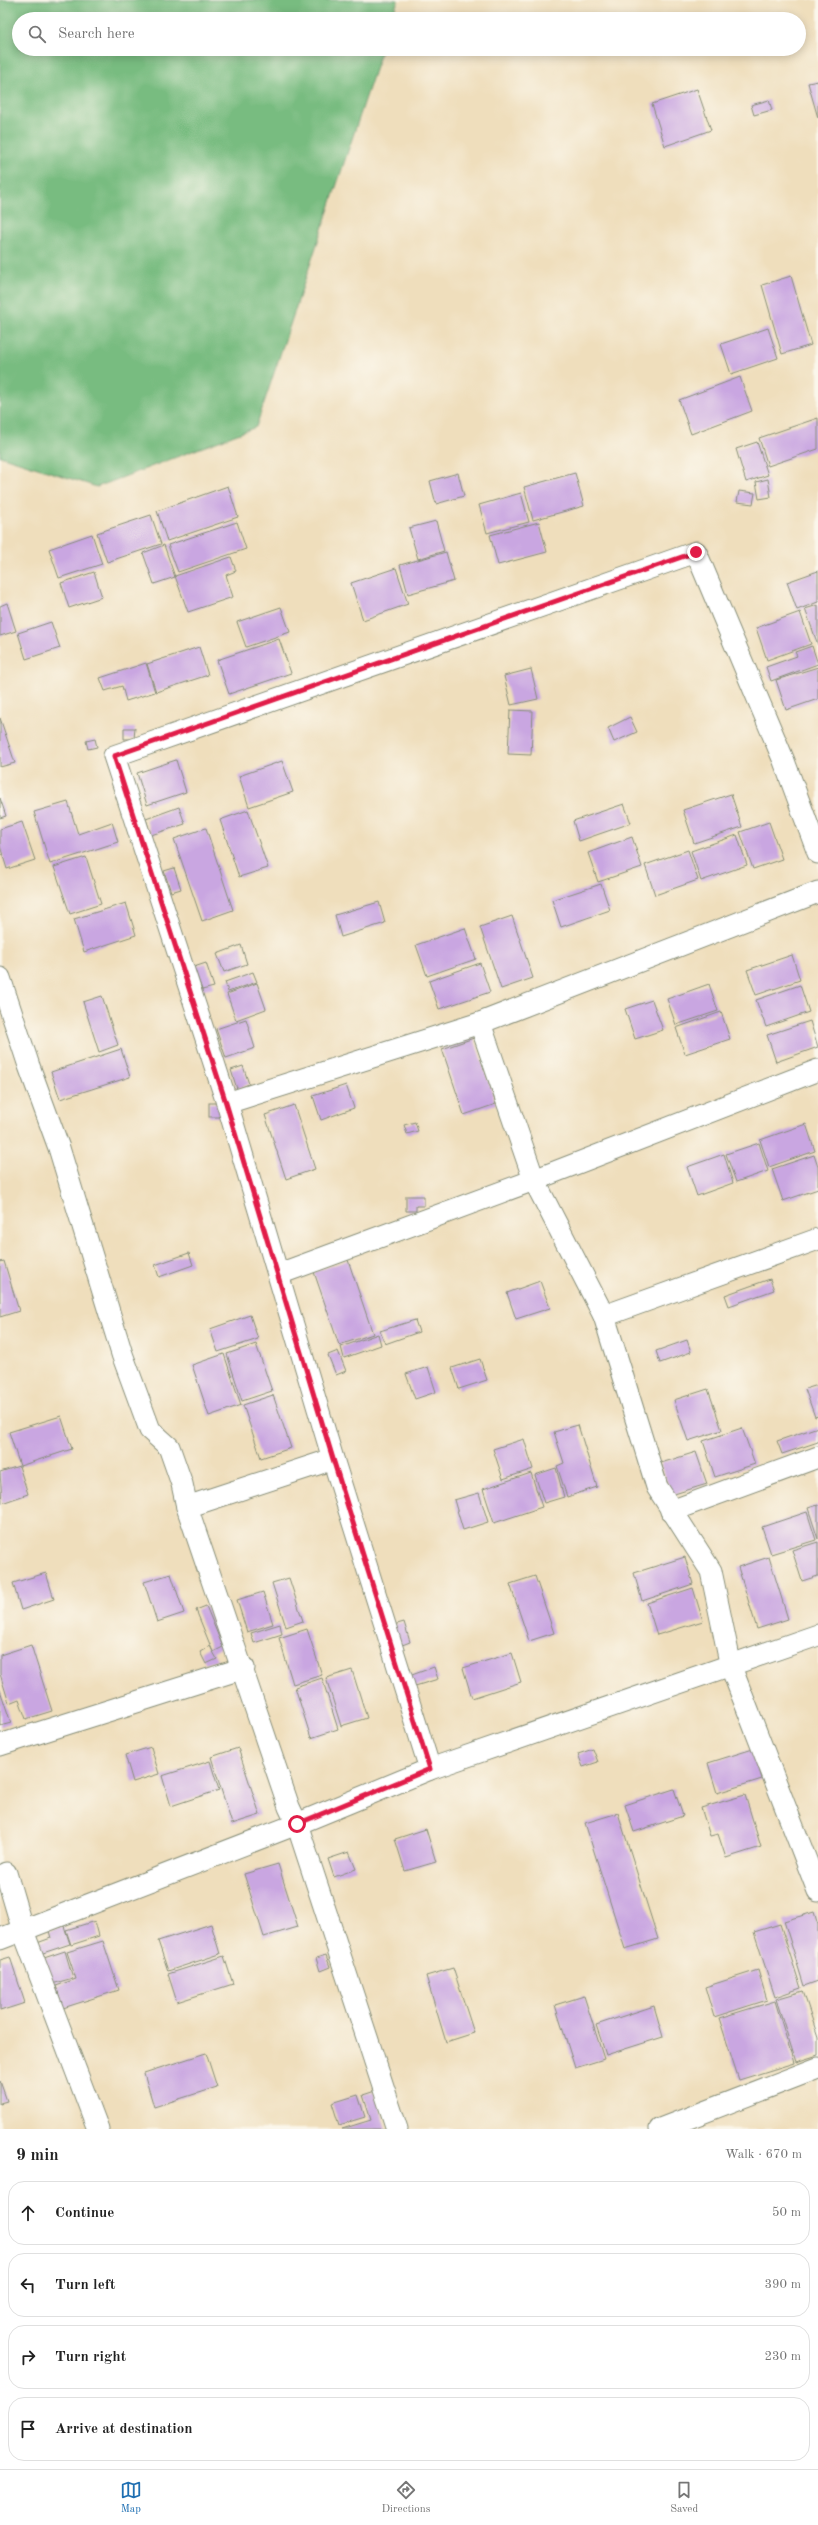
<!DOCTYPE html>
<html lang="en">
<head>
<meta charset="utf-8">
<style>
	:root { --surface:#fff; --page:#f6f6f6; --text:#222; --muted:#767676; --line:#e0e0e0; --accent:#1f6fb2 }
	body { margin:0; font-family:"Old Standard TT",serif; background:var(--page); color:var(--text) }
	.stop { position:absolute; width:12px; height:12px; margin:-9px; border:3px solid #e11d48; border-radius:50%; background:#fff }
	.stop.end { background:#e11d48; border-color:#fff; box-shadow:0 1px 4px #0008 }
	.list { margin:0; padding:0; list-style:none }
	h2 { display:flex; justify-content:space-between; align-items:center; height:52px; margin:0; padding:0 16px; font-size:17px }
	h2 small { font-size:13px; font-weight:400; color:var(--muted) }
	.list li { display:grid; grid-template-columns:26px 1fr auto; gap:12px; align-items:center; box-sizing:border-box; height:64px; margin:0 8px 8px; padding:0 8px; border:1px solid var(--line); border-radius:16px }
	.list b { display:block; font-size:15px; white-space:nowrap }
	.list em { font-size:13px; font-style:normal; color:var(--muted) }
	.icon { flex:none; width:22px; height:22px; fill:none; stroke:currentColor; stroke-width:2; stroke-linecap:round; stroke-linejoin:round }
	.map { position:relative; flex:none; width:818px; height:2129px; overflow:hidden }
	.search { position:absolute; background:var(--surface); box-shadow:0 2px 10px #0003; left:12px; right:12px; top:12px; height:44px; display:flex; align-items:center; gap:10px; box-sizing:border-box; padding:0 14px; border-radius:22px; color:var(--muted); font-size:15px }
	.sheet { height:340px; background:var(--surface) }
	nav { display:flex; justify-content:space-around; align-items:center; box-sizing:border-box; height:56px; border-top:1px solid var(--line); background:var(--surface); font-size:11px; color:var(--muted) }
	nav a { display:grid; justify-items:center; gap:2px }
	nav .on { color:var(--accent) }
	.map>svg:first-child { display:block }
	.forest { fill:#78bc80; stroke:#4c7c5a }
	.building { fill:#c9a6e1 }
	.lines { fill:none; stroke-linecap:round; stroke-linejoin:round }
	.minor-casing { stroke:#878e78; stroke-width:23 }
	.minor { stroke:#fff; stroke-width:21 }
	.route { stroke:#e11d48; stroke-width:5 }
</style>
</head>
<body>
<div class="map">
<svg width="818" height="2129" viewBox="0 0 818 2129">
	<rect width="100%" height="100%" fill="#fbf7ec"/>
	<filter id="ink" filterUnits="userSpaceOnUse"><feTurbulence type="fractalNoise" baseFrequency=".025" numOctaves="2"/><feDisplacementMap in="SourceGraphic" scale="8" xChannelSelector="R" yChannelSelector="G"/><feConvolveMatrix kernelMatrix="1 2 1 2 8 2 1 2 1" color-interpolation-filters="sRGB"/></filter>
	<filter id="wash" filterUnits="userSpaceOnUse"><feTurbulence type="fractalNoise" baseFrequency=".012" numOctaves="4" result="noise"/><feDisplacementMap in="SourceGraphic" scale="16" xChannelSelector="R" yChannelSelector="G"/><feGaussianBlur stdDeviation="0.9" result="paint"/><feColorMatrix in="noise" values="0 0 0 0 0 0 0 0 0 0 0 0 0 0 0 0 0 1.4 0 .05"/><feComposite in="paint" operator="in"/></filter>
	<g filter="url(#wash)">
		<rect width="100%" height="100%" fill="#efdebc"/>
		<polygon class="forest" points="0,0 398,0 392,19 19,19 19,49 382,49 256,427 97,487 0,456"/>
		<g id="blocks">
			<g class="building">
				<polygon points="818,81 818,118 808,83"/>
				<polygon points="697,89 711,130 665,146 652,104"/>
				<polygon points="769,100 772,110 754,115 751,105"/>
				<polygon points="791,276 811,345 782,354 762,285"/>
				<polygon points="768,328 778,358 731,374 721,344"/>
				<polygon points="740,377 752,411 691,434 679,400"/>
				<polygon points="818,418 818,449 768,466 759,438"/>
				<polygon points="757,442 768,475 746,482 736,449"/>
				<polygon points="458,473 464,496 436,504 430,481"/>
				<polygon points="575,473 584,506 533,520 524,487"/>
				<polygon points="768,479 771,497 759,499 756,482"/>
				<polygon points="228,486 238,517 167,541 157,511"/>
				<polygon points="739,491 755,493 753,504 737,502"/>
				<polygon points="521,493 529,522 487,533 479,505"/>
				<polygon points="151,515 161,544 107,562 97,533"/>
				<polygon points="436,521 444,551 418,559 409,528"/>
				<polygon points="237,522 246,549 178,572 168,545"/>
				<polygon points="539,522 547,552 498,565 490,535"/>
				<polygon points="92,534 102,564 59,578 49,549"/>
				<polygon points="164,545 175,577 154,584 143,553"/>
				<polygon points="446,552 454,581 408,594 400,565"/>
				<polygon points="231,557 236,571 226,575 233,597 188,612 175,576"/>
				<polygon points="396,568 408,604 363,620 351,583"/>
				<polygon points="818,571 818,602 797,610 787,582"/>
				<polygon points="94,572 102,597 69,608 61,583"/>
				<polygon points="7,603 16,631 0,636 0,606"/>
				<polygon points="818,605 818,645 805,609"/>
				<polygon points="281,607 290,632 246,647 237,622"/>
				<polygon points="800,612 811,644 767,660 756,628"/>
				<polygon points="51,622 60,648 26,659 18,633"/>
				<polygon points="279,639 291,673 229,694 217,660"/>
				<polygon points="812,646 818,664 771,681 766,667 797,656 795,652"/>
				<polygon points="199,647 208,675 156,692 147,664"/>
				<polygon points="146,663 155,692 126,701 122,686 105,691 100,678"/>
				<polygon points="818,667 818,699 786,710 776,680"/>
				<polygon points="531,669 538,699 511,705 504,676"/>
				<polygon points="510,710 533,711 531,755 508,754"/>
				<polygon points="630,717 637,732 614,742 608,728"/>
				<polygon points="0,718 15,763 0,767"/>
				<polygon points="124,728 135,728 134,739 124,739"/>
				<polygon points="95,739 97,747 88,749 86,741"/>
				<polygon points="176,760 186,792 147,805 137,773"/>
				<polygon points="282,761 293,792 249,807 239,776"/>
				<polygon points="731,794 742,827 694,843 683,810"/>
				<polygon points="0,798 6,816 0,818"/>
				<polygon points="68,802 78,834 112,822 118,842 50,864 34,812"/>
				<polygon points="624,804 631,823 579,841 573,821"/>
				<polygon points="179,807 185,824 151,835 146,819"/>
				<polygon points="248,810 268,868 239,877 220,820"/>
				<polygon points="22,822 35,860 7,869 0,846 0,829"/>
				<polygon points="769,822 782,859 753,869 740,832"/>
				<polygon points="206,828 233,910 202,921 174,839"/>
				<polygon points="737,835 747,865 701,881 691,851"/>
				<polygon points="632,837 642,867 598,882 588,853"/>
				<polygon points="688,850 698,880 655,895 645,865"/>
				<polygon points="86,857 101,904 70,914 54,867"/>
				<polygon points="174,868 181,889 171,892 164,871"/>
				<polygon points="601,884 610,910 561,927 552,900"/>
				<polygon points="379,902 385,923 341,937 335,915"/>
				<polygon points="126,903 136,935 84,952 74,919"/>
				<polygon points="512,916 533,978 501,989 480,927"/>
				<polygon points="465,928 476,959 427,976 416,945"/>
				<polygon points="241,945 247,964 224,972 217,954"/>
				<polygon points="792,955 800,980 756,995 747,970"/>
				<polygon points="206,963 214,987 202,990 194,967"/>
				<polygon points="480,963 490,992 439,1009 429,981"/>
				<polygon points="253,972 257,982 228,992 225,982"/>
				<polygon points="257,983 266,1009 236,1020 227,994"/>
				<polygon points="709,984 718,1011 676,1025 667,999"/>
				<polygon points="800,985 809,1012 766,1027 756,1000"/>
				<polygon points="102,996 118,1045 99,1052 83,1002"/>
				<polygon points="652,1000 663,1030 635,1039 625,1009"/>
				<polygon points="721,1012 730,1039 685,1054 676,1028"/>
				<polygon points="246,1019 255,1048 226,1058 216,1029"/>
				<polygon points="810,1021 818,1047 776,1062 767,1035"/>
				<polygon points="474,1038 496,1104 464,1115 442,1049"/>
				<polygon points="121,1049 130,1077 60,1099 51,1072"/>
				<polygon points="243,1066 249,1084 237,1089 231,1070"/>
				<polygon points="346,1085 354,1108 321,1120 313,1096"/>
				<rect x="209" y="1103" width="12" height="14"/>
				<polygon points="294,1105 315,1169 286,1179 265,1115"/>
				<polygon points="415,1122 418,1131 407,1134 404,1125"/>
				<polygon points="806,1124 815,1151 769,1167 760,1140"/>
				<polygon points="759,1143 768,1171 736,1182 726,1154"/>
				<polygon points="724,1154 733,1183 697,1196 687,1167"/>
				<polygon points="814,1155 818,1167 818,1189 783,1201 772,1169"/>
				<polygon points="406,1196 424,1196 424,1206 416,1206 416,1211 406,1211"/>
				<polygon points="189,1253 193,1265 159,1277 155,1265"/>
				<polygon points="348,1260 373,1334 339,1345 314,1272"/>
				<polygon points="4,1261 19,1311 0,1317 0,1262"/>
				<polygon points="770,1279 774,1290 729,1306 725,1295"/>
				<polygon points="540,1281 550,1308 516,1319 507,1293"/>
				<polygon points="250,1315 258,1339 218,1352 210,1329"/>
				<polygon points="415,1320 419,1332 385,1344 380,1331"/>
				<polygon points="378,1334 381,1345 344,1358 341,1347"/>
				<polygon points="687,1340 691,1352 660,1363 656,1351"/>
				<polygon points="256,1344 272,1391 242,1401 227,1354"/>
				<polygon points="338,1351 346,1371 336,1375 328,1355"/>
				<polygon points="224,1354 241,1405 209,1416 192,1365"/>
				<polygon points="480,1359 487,1380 459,1389 452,1368"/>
				<polygon points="428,1367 436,1392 415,1399 406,1374"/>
				<polygon points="818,1385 818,1416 815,1417 805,1389"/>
				<polygon points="708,1389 722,1430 688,1441 674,1400"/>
				<polygon points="273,1395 291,1448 261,1458 243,1405"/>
				<polygon points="61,1416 72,1449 20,1466 9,1432"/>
				<polygon points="578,1425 597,1487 567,1497 557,1466 564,1463 554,1432"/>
				<polygon points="818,1427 818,1442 782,1454 777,1441"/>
				<polygon points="742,1428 755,1464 715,1477 703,1441"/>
				<polygon points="524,1439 533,1469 503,1479 493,1449"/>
				<polygon points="696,1452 707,1484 671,1495 661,1463"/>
				<polygon points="19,1466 28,1494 2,1503 0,1472"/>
				<polygon points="556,1468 564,1497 544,1503 535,1475"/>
				<polygon points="531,1473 542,1507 494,1523 483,1489"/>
				<polygon points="479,1493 488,1522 463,1530 454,1500"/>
				<polygon points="818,1505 818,1539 808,1508"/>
				<polygon points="807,1512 816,1540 771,1554 762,1527"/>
				<polygon points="818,1542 818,1576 802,1581 792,1550"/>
				<polygon points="685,1557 693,1584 642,1601 634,1573"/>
				<polygon points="769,1557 788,1619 757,1629 738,1567"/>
				<polygon points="46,1573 54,1599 21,1610 13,1583"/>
				<polygon points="171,1574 184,1613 157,1622 144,1582"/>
				<polygon points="535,1576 554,1633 529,1641 510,1584"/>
				<polygon points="289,1578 303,1621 286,1627 272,1583"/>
				<polygon points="693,1588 703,1621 657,1635 647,1603"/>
				<polygon points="263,1592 273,1624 247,1632 237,1600"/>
				<polygon points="206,1606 223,1647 213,1652 196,1610"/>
				<polygon points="404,1622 410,1642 397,1647 390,1626"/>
				<polygon points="280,1624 282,1634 254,1643 251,1633"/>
				<polygon points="307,1629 322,1675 293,1684 279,1638"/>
				<polygon points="31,1645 52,1711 26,1719 19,1699 9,1703 0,1674 0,1655"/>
				<polygon points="210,1646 217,1659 206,1664 200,1652"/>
				<polygon points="512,1653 521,1682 472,1698 463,1668"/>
				<polygon points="434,1667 438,1679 412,1687 409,1676"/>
				<polygon points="352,1670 367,1718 341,1726 326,1678"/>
				<polygon points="322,1678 338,1729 311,1738 295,1687"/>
				<polygon points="0,1690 11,1723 0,1726"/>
				<polygon points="151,1747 159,1774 133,1782 125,1755"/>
				<polygon points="238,1748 260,1815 232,1824 211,1757"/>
				<polygon points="593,1749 598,1762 583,1767 578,1754"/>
				<polygon points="753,1749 762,1779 717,1793 708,1763"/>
				<polygon points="210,1761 219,1790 171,1806 162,1776"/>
				<polygon points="674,1789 683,1816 634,1832 625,1805"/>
				<polygon points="745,1795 761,1847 726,1858 718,1834 710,1836 701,1808"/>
				<polygon points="618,1813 658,1939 625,1949 585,1823"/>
				<polygon points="426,1829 436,1862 405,1871 395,1839"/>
				<polygon points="349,1852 356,1869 334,1877 328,1859"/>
				<polygon points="278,1864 298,1927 264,1937 244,1874"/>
				<polygon points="814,1912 818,1925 818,1981 804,1986 784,1921"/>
				<polygon points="95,1921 99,1936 71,1945 66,1930"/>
				<polygon points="211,1924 220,1954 168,1971 158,1941"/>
				<polygon points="780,1924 801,1988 775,1997 754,1932"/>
				<polygon points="64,1926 70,1944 40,1954 37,1943 51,1938 49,1931"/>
				<polygon points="103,1941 119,1990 63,2008 56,1986 76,1979 67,1952"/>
				<polygon points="65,1951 73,1978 52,1984 44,1958"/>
				<polygon points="326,1955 330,1967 320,1971 316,1958"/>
				<polygon points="224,1956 233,1984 177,2002 168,1974"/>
				<polygon points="10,1957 25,2003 0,2011 0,1960"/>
				<polygon points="453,1968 474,2033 446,2042 426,1976"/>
				<polygon points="758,1970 767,2000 714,2017 705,1987"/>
				<polygon points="803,1991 818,2037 818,2055 796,2062 776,1999"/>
				<polygon points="584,1996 604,2059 575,2068 555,2005"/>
				<polygon points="775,2001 794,2063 739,2080 719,2018"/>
				<polygon points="654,2006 663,2037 606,2055 596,2025"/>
				<polygon points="206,2053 217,2087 154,2107 144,2073"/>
				<polygon points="0,2081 7,2101 0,2103"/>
				<polygon points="375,2091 386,2129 342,2129 371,2120 363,2095"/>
				<polygon points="358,2095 365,2117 339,2125 332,2103"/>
			</g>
		</g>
	</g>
	<g filter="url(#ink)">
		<use href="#blocks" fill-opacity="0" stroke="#878e78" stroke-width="1"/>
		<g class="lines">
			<g class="minor-casing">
				<g id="minor">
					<polyline points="0,978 29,1066 59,1148 122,1354 150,1430 169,1447 182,1484 187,1507 289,1807 297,1824 397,2129"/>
					<polyline points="480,1023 534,1180 604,1316 657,1487 711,1571 731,1667 818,1891"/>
					<polyline points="227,1103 480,1023 818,892"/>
					<polyline points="279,1274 534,1180 818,1070"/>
					<polyline points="604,1316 818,1239"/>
					<polyline points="187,1507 333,1459"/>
					<polyline points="671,1511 818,1457"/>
					<polyline points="0,1745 244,1668"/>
					<polyline points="430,1769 333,1459 227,1103 114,756 696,552 784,761 818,853"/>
					<polyline points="6,1873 23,1931 98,2129"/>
					<polyline points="0,1939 297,1824 430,1769 818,1635"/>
					<polyline points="660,2129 818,2068"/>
				</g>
			</g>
			<use href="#minor" class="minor"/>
		</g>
	</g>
	<g class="lines" filter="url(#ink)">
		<polyline class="route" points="297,1824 430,1769 333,1459 226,1103 114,756 696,552"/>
	</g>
</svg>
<div class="stop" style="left:297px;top:1824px"></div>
<div class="stop end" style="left:696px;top:552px"></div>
<div class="search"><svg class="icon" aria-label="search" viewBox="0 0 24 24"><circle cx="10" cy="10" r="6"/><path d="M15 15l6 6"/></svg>Search here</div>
</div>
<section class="sheet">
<h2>9 min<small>Walk · 670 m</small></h2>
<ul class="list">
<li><svg class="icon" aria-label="ahead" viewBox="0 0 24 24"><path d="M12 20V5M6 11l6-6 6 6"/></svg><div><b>Continue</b></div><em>50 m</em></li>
<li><svg class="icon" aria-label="left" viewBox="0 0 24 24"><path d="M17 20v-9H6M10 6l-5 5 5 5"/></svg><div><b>Turn left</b></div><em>390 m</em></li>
<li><svg class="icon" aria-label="right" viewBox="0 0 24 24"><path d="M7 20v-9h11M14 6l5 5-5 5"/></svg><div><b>Turn right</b></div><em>230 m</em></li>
<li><svg class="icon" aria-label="arrive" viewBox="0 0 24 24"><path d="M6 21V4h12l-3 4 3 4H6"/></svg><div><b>Arrive at destination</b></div></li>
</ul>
</section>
<nav>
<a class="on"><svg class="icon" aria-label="map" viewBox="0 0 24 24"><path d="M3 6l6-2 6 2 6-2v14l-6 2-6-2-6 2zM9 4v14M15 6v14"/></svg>Map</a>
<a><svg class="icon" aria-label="directions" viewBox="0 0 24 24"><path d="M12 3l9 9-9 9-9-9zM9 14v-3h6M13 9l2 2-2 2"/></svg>Directions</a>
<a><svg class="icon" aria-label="saved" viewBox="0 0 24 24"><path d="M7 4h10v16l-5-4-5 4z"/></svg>Saved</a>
</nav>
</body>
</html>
